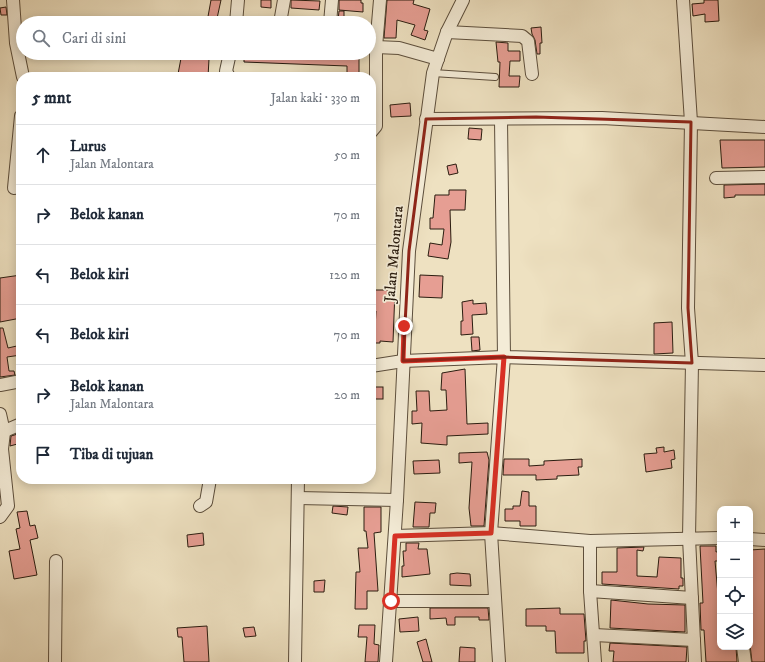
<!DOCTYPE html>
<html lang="id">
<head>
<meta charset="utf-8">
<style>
	:root { --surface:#fff; --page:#f6f6f7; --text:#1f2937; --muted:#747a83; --line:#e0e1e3 }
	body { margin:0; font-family:"IM FELL DW Pica",serif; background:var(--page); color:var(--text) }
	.controls { position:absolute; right:12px; bottom:12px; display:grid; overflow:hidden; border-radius:8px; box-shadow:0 2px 10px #0003 }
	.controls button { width:36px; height:36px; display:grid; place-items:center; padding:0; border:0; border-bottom:1px solid var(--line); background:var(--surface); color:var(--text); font:20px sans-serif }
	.stop { position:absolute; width:12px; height:12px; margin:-9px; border:3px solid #d93025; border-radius:50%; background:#fff }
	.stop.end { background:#d93025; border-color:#fff; box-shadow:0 1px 4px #0008 }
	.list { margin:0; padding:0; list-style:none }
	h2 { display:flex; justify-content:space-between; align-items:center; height:52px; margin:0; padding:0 16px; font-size:17px }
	h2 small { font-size:13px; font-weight:400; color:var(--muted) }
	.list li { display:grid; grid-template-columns:26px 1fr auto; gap:12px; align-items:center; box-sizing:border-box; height:60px; padding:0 16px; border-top:1px solid var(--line) }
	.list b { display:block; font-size:15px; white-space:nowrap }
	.list p { margin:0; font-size:13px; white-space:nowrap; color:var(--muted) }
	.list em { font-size:13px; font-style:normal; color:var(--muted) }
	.icon { flex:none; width:22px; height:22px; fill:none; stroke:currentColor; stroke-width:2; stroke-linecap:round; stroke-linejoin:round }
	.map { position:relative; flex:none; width:765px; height:662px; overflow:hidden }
	.search { position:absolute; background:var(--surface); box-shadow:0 2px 10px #0003; left:16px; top:16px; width:360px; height:44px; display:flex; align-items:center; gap:10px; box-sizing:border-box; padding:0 14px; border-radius:22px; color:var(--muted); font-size:15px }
	.panel { position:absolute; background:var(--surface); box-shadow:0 2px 10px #0003; left:16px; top:72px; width:360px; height:412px; border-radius:16px }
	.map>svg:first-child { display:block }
	.building { fill:#e69e93; stroke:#2b1d10 }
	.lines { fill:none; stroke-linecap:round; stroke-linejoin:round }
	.lane-casing { stroke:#5c4e3c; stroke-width:8 }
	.street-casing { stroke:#5c4e3c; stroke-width:14 }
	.lane { stroke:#f4ecd7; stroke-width:6 }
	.street { stroke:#f4ecd7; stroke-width:12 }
	.route { stroke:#d93025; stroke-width:5 }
	.marked { fill:none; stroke:#8f2418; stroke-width:3; stroke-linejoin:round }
	.labels { text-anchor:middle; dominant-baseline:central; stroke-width:3.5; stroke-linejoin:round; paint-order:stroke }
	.street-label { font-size:15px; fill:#2b1d10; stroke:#f4ecd7 }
</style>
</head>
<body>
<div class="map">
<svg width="765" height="662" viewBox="0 0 765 662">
	<rect width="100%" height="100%" fill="#eee1c1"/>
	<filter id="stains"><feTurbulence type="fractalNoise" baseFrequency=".005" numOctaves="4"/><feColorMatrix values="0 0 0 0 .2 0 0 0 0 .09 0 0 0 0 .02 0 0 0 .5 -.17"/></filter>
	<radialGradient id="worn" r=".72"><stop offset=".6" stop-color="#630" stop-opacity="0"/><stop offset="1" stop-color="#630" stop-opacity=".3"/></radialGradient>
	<g class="building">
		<polygon points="211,0 221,0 216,23 207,22"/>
		<polygon points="261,0 271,0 271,8 261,7"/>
		<polygon points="291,0 320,1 319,10 291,8"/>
		<polygon points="339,0 361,0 361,3 363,3 363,12 339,10"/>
		<polygon points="387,0 414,0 413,4 430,9 424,30 428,31 425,40 411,35 415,25 397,20 396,38 384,38"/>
		<polygon points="704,0 718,0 719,21 705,22 705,14 693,16 692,4 704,3"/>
		<polygon points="6,7 7,15 1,15 0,8"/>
		<polygon points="339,11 344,11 344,21 338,21"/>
		<polygon points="541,27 542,43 540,43 540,54 537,54 535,40 532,34 531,28"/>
		<polygon points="496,42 508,43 508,51 520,51 520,61 510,61 509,76 520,76 519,87 499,87 500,62 498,62"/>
		<polygon points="182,53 209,59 208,77 193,77 178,74"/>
		<polygon points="244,53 357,53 359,54 359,74 347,74 347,66 244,62"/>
		<polygon points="410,103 411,116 391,117 390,105"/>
		<polygon points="469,128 482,129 481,140 468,139"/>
		<polygon points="720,140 765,140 765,167 722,168"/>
		<polygon points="456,164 458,173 449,175 447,166"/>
		<polygon points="765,184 765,195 735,195 735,197 724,198 724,185"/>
		<polygon points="449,190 466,190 465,210 450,210 451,242 448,259 428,256 430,243 442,245 444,229 430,229 430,218 433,218 435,195 449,195"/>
		<polygon points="21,275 21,318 0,322 0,278"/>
		<polygon points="420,275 443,276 442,298 419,297"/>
		<polygon points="371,290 395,290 393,342 380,341 380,343 371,343 371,329 375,328 376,311 373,311 374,297 371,297"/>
		<polygon points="473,300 473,304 486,303 487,314 472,315 473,334 461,335 461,321 463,321 462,302"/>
		<polygon points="672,322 673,353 654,354 654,323"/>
		<polygon points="0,328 3,328 8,348 21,345 21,355 7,357 9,371 14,371 15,375 0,377"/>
		<polygon points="471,337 479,337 480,350 472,351"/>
		<polygon points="465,369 467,424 488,423 488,434 447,436 447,445 421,443 422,423 412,424 412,411 417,411 416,391 429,391 430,411 447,410 446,390 441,390 442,373"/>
		<rect x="371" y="387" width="12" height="12"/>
		<polygon points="21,433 21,443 10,446 11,436"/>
		<polygon points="664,447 664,452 674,450 675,459 671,460 672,468 646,472 644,454 657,453 656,448"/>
		<polygon points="487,452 489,460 484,526 471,526 469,508 472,462 459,463 459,453"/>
		<polygon points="504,459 529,459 529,466 544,465 544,461 582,459 582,467 578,467 579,475 557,476 557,479 536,480 536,475 503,475"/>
		<polygon points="439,460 440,473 414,474 413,461"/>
		<polygon points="522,491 529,492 529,506 536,506 536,526 520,526 520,521 505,521 505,509 513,509 513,506 520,506"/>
		<polygon points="415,502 436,503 435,513 430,513 429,527 413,527"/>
		<polygon points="333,506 348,507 347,515 332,513"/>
		<polygon points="364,507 381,507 381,532 374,533 378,591 367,591 367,609 355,609 356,572 360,572 358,548 368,548 366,531 364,531"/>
		<polygon points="27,511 30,526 35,525 38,538 30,540 37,575 14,579 9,551 20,549 16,529 20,528 17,512"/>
		<polygon points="203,533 204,545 188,547 187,535"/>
		<polygon points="406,543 419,543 418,549 427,549 430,574 402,577 402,566 404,566 403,551 406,551"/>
		<polygon points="700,546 716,546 716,552 720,551 720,561 715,561 720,617 720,647 736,647 737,662 706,662 704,630 701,630 700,603 703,603"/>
		<polygon points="644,547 643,551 637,550 637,576 657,577 659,557 681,558 681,578 683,578 683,586 679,586 679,589 602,584 602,572 617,572 617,548"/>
		<polygon points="765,549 765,662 752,662 750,645 750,550"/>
		<polygon points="457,573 470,574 471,586 450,585 450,574"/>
		<polygon points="325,580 324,592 314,592 314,581"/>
		<polygon points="611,600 648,604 685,605 685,632 610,628"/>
		<polygon points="430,608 488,608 489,620 479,620 479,617 455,617 455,625 447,625 446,618 430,619"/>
		<polygon points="560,608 560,614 584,614 586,641 584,641 584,653 556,653 555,631 546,631 546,626 526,626 526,609"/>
		<polygon points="418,617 419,631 400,632 399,619"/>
		<polygon points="359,625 375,625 374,644 379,645 378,662 365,662 367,637 358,637"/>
		<polygon points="207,626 209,662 184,662 182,637 178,637 177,628"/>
		<polygon points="254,627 256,636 245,637 243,628"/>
		<polygon points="426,639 432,662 423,662 417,642"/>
		<polygon points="610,643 687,647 686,662 613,662 614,651 609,651"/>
		<polygon points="460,647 475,648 475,662 459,662"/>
	</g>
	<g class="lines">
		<g class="lane-casing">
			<polyline id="lane" points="433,73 495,77"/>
		</g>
		<g class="street-casing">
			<g id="street">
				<polyline points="13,0 16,43 23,77"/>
				<polyline points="683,0 691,122 688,308 692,363 689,538 695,662"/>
				<polyline points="236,23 238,0"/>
				<polyline points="280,23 284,0"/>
				<polyline points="330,23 332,0"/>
				<polyline points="447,32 522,36 528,41 532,74"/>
				<polyline points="376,47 399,48 438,59"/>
				<polyline points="229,77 226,71 230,53"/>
				<polyline points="426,119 602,118 765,127"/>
				<polyline points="501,120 504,357 765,365"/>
				<polyline points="371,132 376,126 376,47 380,0"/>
				<polyline points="716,178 765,177"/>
				<polyline points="14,188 21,116"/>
				<polyline points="371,366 403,361 504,357 491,533 499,662"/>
				<polyline points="0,385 21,381"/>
				<polyline points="0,414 4,432 2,449 8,506 0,517"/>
				<polyline points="0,433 21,424"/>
				<polyline points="298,498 397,500"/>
				<polyline points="200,506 206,502 210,479"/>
				<polyline points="395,536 491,533 590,541 720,538"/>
				<polyline points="750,539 765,540"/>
				<polyline points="590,541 590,591 595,662"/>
				<polyline points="590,591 692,598"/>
				<polyline points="391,601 495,601"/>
				<polyline points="594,635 694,640"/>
				<polyline points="743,647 745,662"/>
				<polyline points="55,662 56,561"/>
				<polyline points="295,662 298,479"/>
				<polyline points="386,662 397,500 409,251 433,73 447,32 463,0"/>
			</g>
		</g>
		<use href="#lane" class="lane"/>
		<use href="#street" class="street"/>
	</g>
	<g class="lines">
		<polyline class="route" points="391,601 395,536 491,533 504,357 403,361 404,326"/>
	</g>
	<path class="marked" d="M536,117L691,122L688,308L692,363L504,357L403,361L409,251L426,119Z"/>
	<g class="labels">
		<g class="street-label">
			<text transform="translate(394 254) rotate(-85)">Jalan Malontara</text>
		</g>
	</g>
	<rect width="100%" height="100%" filter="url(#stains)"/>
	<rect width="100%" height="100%" fill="url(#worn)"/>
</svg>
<div class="controls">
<button>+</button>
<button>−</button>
<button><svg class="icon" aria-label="locate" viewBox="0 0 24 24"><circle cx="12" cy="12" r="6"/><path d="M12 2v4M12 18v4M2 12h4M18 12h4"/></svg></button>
<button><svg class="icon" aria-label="layers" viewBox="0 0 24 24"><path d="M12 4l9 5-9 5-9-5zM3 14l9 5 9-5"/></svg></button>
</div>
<div class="stop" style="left:391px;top:601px"></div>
<div class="stop end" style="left:404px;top:326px"></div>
<div class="search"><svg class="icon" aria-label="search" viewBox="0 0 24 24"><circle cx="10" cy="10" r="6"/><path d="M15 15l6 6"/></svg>Cari di sini</div>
<section class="panel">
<h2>5 mnt<small>Jalan kaki · 330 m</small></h2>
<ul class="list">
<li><svg class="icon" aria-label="ahead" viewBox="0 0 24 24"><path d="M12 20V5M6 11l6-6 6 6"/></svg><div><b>Lurus</b><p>Jalan Malontara</p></div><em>50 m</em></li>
<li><svg class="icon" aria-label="right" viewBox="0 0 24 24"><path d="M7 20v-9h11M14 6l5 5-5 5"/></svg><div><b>Belok kanan</b></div><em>70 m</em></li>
<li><svg class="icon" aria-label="left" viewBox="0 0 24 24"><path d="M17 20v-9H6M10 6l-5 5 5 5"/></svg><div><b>Belok kiri</b></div><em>120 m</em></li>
<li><svg class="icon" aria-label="left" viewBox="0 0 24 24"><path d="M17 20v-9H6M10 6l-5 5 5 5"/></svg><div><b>Belok kiri</b></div><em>70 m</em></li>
<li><svg class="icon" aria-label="right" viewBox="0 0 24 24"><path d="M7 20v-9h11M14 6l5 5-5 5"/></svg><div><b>Belok kanan</b><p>Jalan Malontara</p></div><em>20 m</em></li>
<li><svg class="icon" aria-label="arrive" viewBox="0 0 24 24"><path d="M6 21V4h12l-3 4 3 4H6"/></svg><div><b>Tiba di tujuan</b></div></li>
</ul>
</section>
</div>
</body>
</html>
